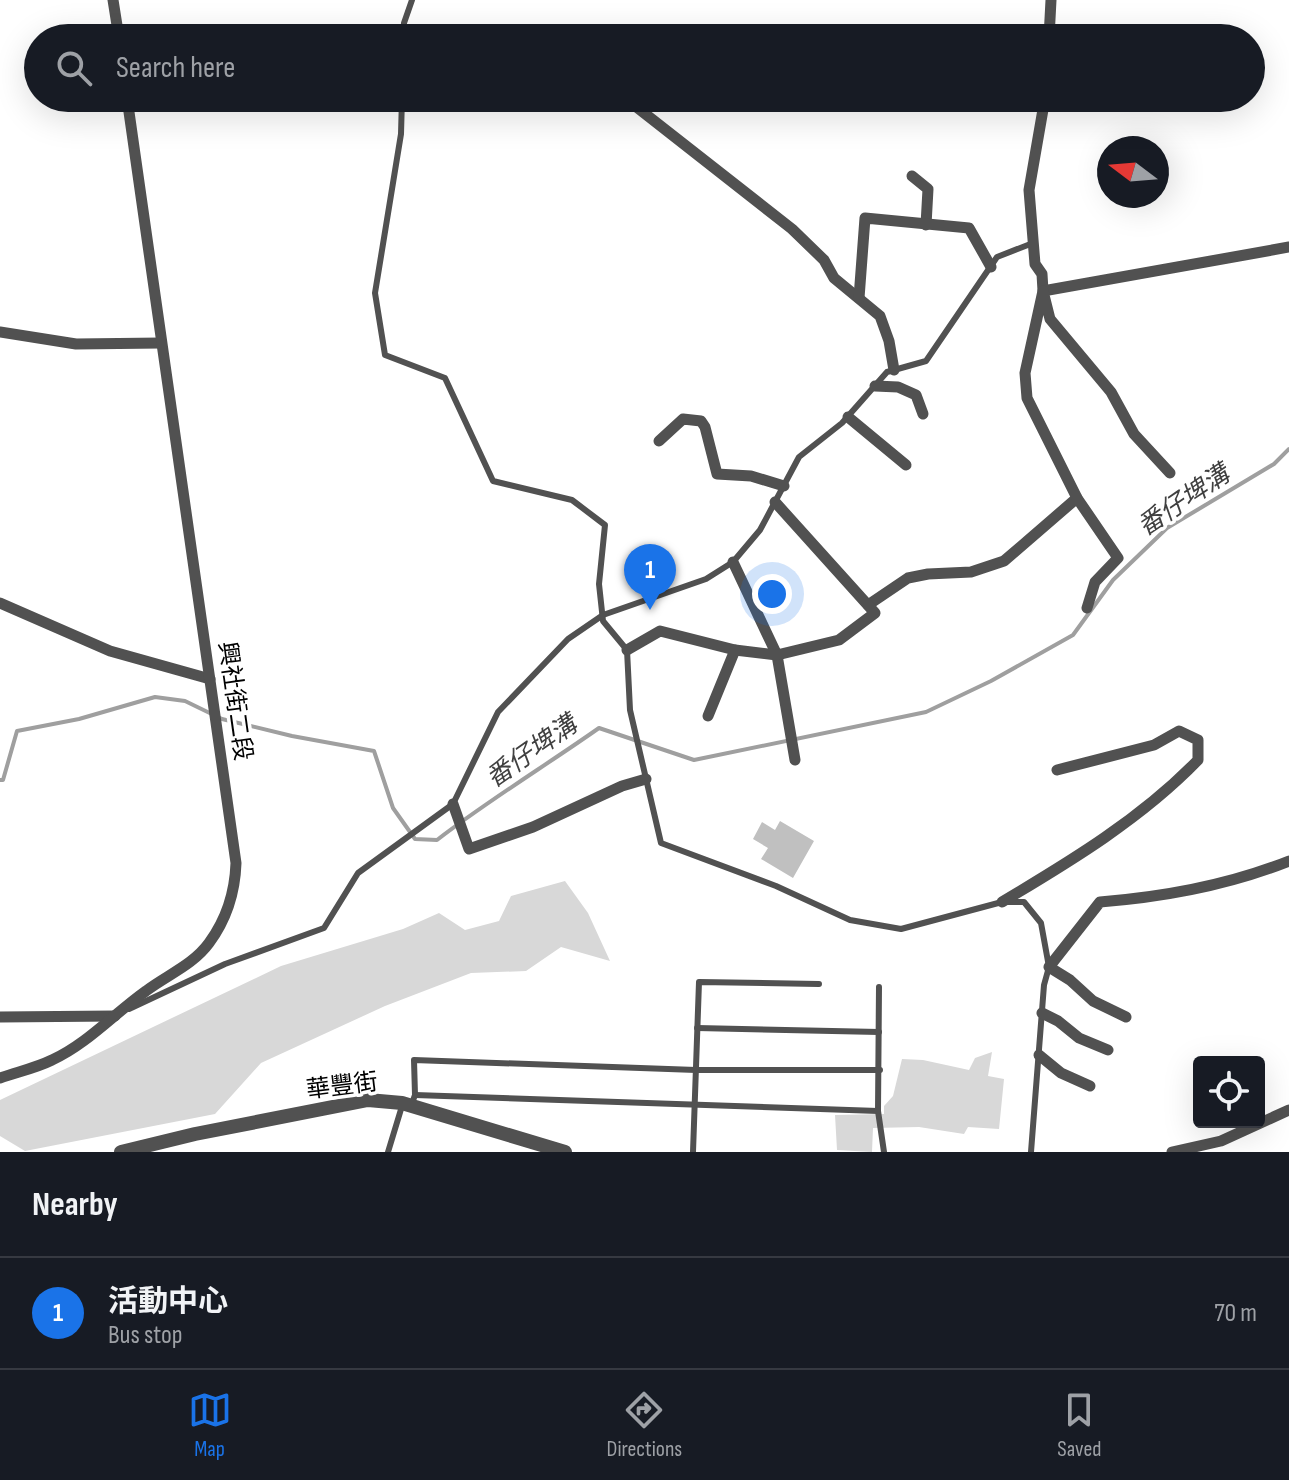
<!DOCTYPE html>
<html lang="en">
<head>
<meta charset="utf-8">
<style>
	:root { --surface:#171b24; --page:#242831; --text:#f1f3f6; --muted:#9ea1a6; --line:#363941; --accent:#1a73e8 }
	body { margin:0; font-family:"Sofia Sans Condensed","Noto Sans TC",sans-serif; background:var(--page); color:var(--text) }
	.controls { position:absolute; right:24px; bottom:24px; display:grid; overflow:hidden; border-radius:8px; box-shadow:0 8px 32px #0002 }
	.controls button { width:72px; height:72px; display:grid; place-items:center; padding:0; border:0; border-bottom:2px solid var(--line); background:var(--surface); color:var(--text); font:40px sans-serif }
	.compass { position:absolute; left:1097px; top:136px; width:72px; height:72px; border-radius:50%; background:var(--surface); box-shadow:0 8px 32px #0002; rotate:286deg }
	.you { position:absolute; left:772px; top:594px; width:28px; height:28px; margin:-20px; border:6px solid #fff; border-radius:50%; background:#1a73e8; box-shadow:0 0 0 12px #1a73e833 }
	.badge { display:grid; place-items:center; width:52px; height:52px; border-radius:50%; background:var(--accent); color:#fff; font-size:26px; font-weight:700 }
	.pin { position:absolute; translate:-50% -66px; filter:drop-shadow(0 2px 4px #0008) }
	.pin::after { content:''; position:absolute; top:42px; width:28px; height:24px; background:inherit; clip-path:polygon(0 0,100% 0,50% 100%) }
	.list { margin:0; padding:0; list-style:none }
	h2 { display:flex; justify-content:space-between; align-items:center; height:104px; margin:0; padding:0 32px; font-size:34px }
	h2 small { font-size:26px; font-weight:400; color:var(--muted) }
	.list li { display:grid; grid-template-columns:52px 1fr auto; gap:24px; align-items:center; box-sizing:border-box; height:112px; padding:0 32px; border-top:2px solid var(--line) }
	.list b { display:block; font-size:30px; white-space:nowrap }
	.list p { margin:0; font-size:26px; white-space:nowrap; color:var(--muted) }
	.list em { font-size:26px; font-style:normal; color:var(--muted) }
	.icon { flex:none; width:44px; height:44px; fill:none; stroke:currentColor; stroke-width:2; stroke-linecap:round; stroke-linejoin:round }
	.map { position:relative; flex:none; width:1289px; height:1152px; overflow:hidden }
	.search { position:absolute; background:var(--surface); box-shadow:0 8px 32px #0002; left:24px; right:24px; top:24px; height:88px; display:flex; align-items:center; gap:20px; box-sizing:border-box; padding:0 28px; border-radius:44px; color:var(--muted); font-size:30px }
	.sheet { height:216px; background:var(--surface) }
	nav { display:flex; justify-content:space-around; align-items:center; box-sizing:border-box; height:112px; border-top:2px solid var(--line); background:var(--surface); font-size:22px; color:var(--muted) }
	nav a { display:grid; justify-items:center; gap:4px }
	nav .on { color:var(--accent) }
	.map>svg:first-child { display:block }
	.green { fill:#d8d8d8 }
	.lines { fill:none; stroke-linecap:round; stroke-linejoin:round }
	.stream { stroke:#9f9f9f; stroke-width:4 }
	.building { fill:#c0c0c0 }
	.service { stroke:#515151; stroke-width:6 }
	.minor { stroke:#515151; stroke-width:11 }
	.tertiary { stroke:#515151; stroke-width:14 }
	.labels { text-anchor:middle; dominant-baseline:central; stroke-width:7; stroke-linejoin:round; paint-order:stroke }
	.street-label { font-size:24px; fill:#000; stroke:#fff }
	.water-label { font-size:26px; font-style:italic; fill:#404040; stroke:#fff }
</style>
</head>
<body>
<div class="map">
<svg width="1289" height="1152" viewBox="0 0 1289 1152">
	<rect width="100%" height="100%" fill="#fff"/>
	<g class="green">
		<polygon points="565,881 588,913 610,961 561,947 526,971 471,973 385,1006 261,1063 215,1114 25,1151 0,1136 0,1100 281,966 403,929 439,913 465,930 499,921 511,896"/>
		<polygon points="992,1052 988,1076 1004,1079 999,1129 968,1127 964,1134 919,1127 873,1128 872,1152 837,1150 835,1115 884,1114 884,1106 893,1096 902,1059 923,1060 969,1070 975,1058"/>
	</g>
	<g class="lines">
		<path class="stream" d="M0,780H3L17,731L79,719L155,697L185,701L222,719L292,736L374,751L393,808L415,839L437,840C489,800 545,766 599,728L694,760L926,712L991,681L1073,635L1113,580L1167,528L1274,464L1289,449"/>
	</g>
	<polygon class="building" points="780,821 814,841 793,878 761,859 768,848 753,839 762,822 775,830"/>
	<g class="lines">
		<g class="service">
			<polyline points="403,38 404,23 412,0"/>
			<polyline points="402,98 401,134 375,293 385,355 445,378 493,481 572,500 605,525 599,584 603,621 627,650 630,710 661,843 776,886 850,920 901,929 1002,902 1024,902 1041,923 1049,967 1044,985 1031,1152"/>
			<polyline points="879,987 878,1111 884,1152"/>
			<polyline points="129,1009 225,964 324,928 358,873 453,804 498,712 568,639 603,615 706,579 733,562 760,530 799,457 842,423 887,372 926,361 997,257 1033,243"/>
			<polyline points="697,1028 879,1032"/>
			<polyline points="415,1095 878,1111"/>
			<polyline points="411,1106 415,1095 414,1060 696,1070 880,1070"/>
			<polyline points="388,1152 402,1106"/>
			<polyline points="693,1152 699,982 819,984"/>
		</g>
		<g class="minor">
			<polyline points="113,0 119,38"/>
			<polyline points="1049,38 1051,0"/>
			<polyline points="625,98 792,229 824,260 834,278 880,316 889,341 894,370"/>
			<polyline points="1045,98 1029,190 1035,264 1042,274 1043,291 1289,247"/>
			<polyline points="912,176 928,189 926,225"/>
			<polyline points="859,298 865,218 969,228 991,267"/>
			<polyline points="0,332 76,344 161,343"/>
			<polyline points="875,386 898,387 916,395 923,414"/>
			<polyline points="848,417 906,465"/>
			<polyline points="659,441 683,419 701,421 705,427 717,474 751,476 784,486"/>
			<polyline points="733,562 777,655 795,760"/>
			<polyline points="0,603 110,651 210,679"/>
			<polyline points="868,605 908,578 928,574 971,572 1004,561 1077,498"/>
			<polyline points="1087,608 1095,582 1118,558 1077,498 1027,398 1025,373 1043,291 1050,319 1111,392 1134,434 1170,473"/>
			<polyline points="627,650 660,631 735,650 777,655 839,640 875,613 775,502"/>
			<polyline points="708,716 735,650"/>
			<polyline points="453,804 469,849 533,827 622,786 646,779"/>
			<path d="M1002,902C1071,861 1142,818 1198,760V740L1179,731L1154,745L1057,770"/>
			<polyline points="1042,1013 1058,1021 1079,1038 1108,1050"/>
			<polyline points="0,1017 115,1016"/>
			<path d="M1126,1017L1093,1001L1070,980L1049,967L1100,902C1164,897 1229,885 1289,861"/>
			<polyline points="1039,1055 1061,1073 1090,1086"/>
			<path d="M0,1078C17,1072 36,1068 52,1060C87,1044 115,1013 146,991C167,975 193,965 209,943C226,920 235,892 236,863L127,98"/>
			<polyline points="1172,1152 1221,1141 1289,1110"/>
		</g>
		<polyline class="tertiary" points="121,1152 195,1134 368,1100 402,1103 565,1152"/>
	</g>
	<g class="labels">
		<g class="street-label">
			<text transform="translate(235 701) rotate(82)">興社街二段</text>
			<text transform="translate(342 1086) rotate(-7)">華豐街</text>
		</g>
		<g class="water-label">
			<text transform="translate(1184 501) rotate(-34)">番仔埤溝</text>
			<text transform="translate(532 752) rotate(-35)">番仔埤溝</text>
		</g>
	</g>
</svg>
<div class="controls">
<button><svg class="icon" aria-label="locate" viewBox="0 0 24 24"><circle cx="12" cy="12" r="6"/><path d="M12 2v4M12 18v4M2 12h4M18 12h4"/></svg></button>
</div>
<svg class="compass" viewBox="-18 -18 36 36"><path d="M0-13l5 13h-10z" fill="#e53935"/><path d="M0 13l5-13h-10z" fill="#9ea1a6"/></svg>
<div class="you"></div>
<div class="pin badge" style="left:650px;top:610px">1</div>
<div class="search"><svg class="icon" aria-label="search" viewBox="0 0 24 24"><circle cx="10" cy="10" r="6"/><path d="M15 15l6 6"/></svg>Search here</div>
</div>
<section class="sheet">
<h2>Nearby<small></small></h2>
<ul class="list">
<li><span class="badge">1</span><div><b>活動中心</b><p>Bus stop</p></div><em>70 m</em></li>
</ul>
</section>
<nav>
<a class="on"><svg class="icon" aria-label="map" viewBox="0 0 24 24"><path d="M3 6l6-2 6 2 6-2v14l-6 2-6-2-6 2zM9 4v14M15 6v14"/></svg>Map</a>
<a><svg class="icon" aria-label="directions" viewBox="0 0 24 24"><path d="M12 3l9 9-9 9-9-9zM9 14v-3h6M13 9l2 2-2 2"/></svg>Directions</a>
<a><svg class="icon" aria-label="saved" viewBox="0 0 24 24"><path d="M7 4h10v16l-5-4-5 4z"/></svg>Saved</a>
</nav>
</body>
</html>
